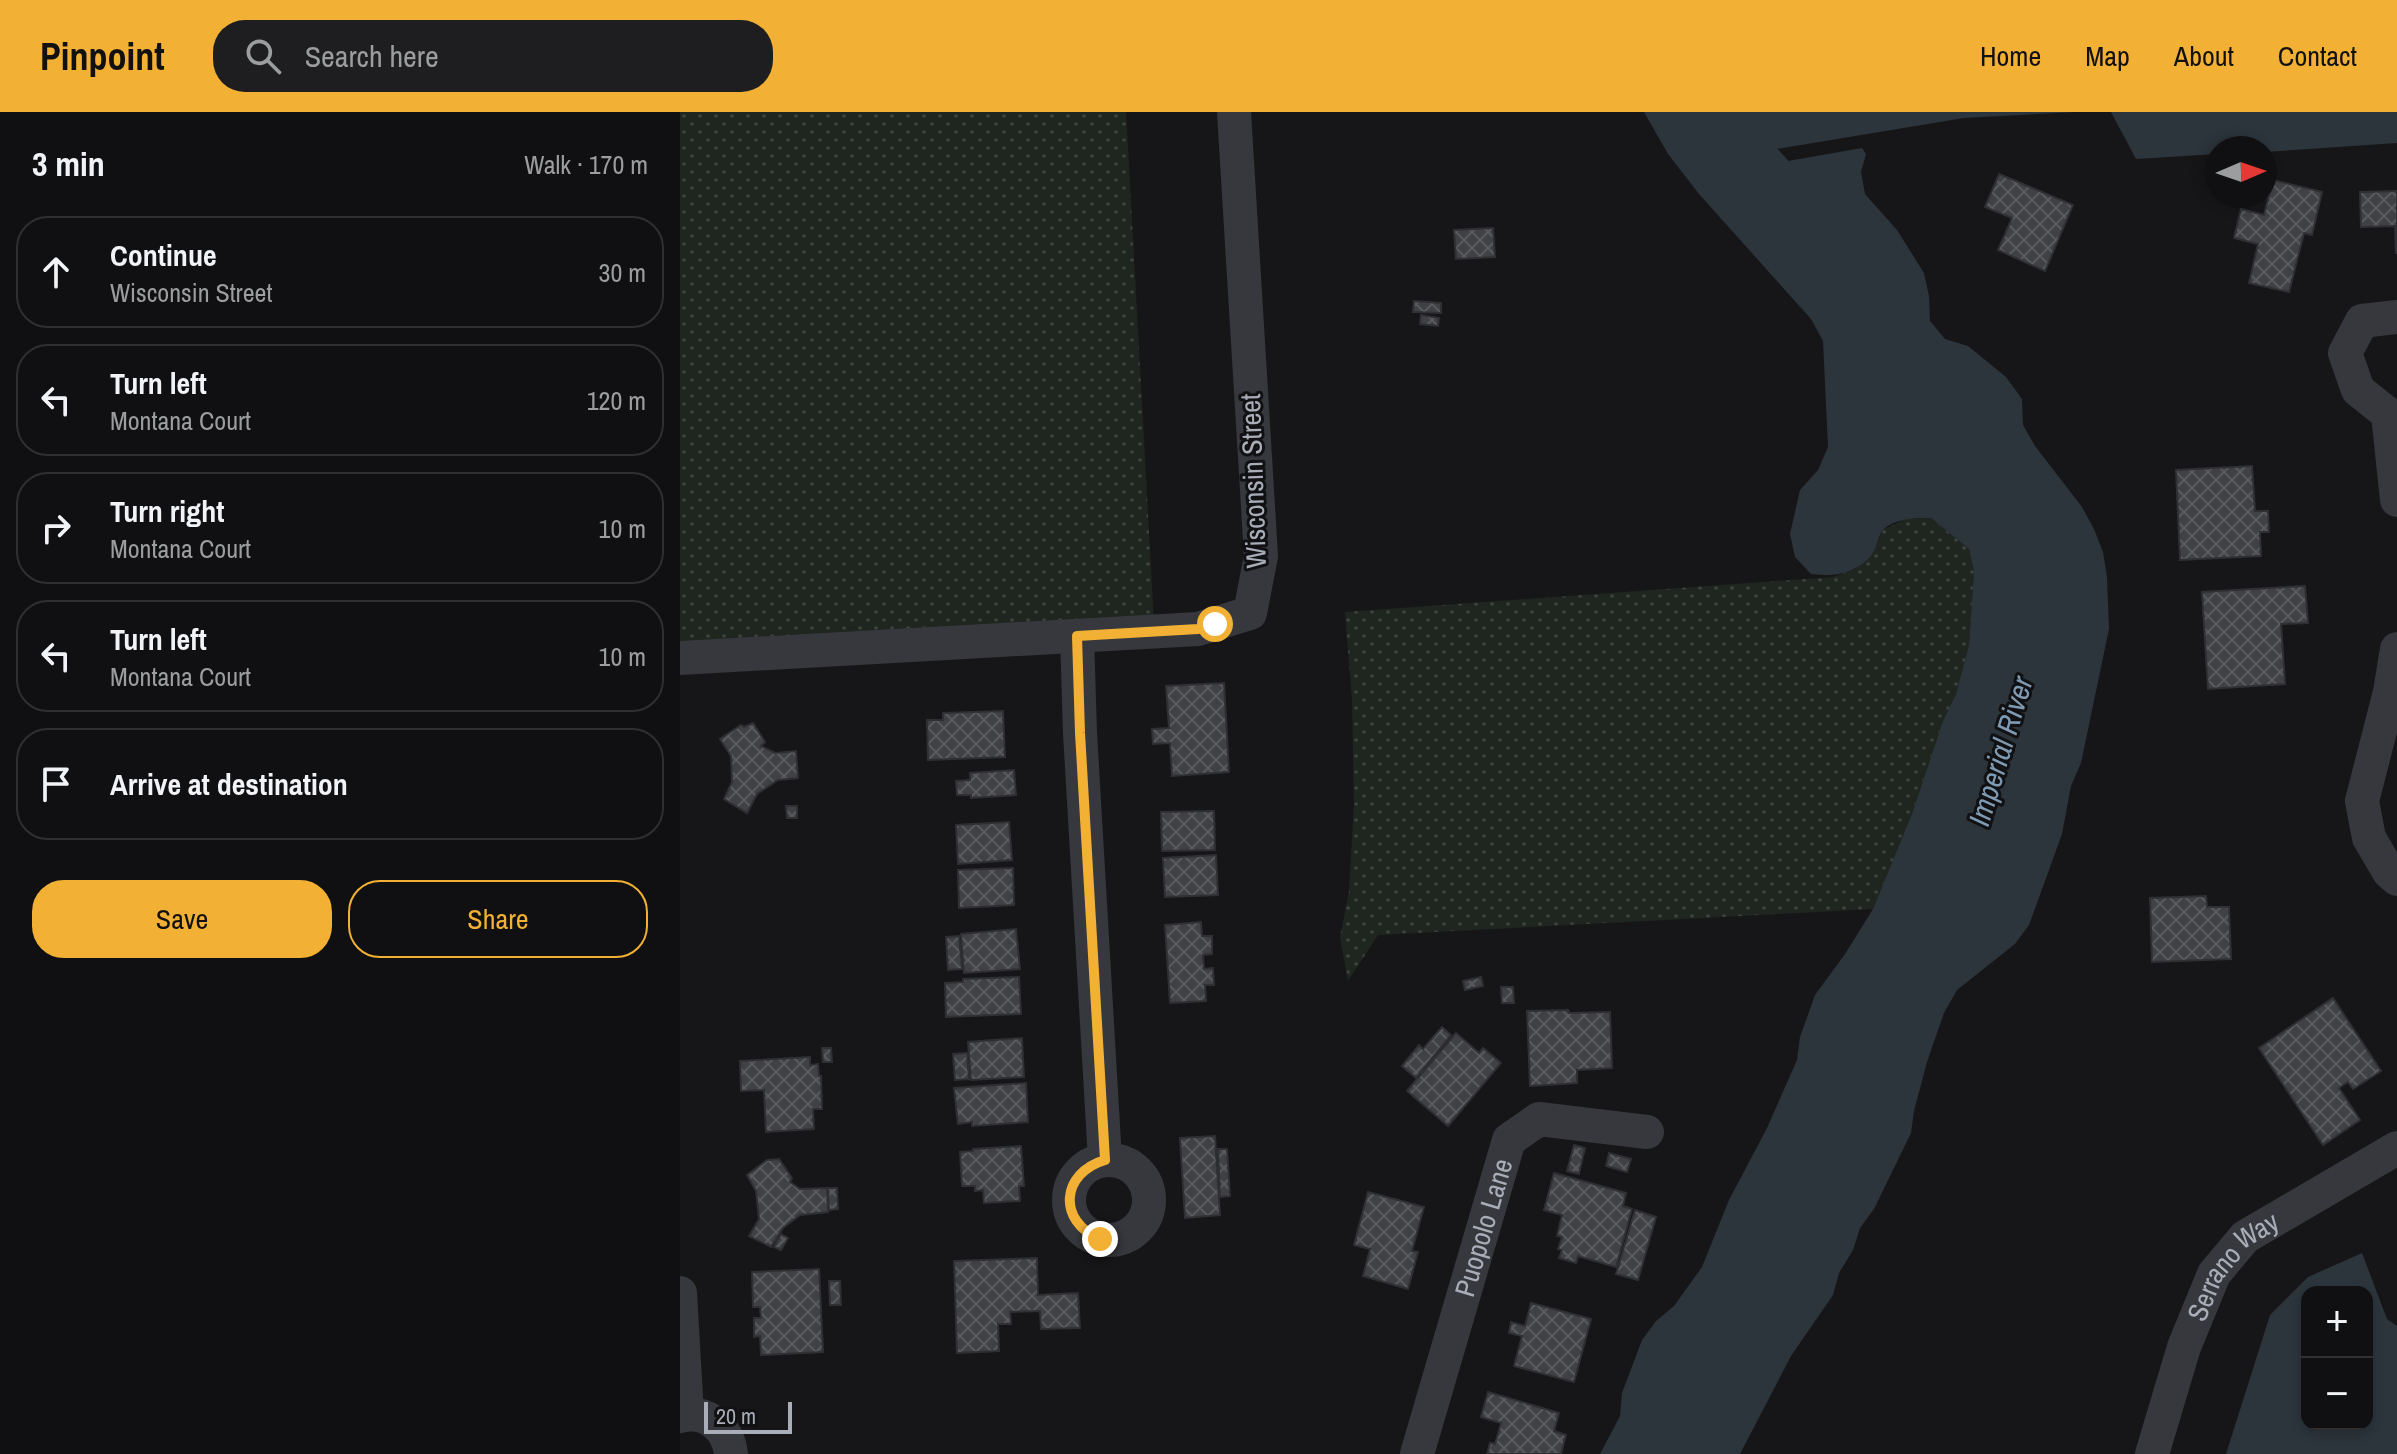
<!DOCTYPE html>
<html lang="en">
<head>
<meta charset="utf-8">
<style>
	:root { --surface:#101012; --page:#1e1e20; --text:#f1f3f6; --muted:#9c9d9f; --line:#303032; --accent:#f2b134 }
	body { margin:0; font-family:"Archivo Narrow",sans-serif; background:var(--page); color:var(--text) }
	.controls { position:absolute; right:24px; bottom:24px; display:grid; overflow:hidden; border-radius:16px; box-shadow:0 4px 12px #0003 }
	.controls button { width:72px; height:72px; display:grid; place-items:center; padding:0; border:0; border-bottom:2px solid var(--line); background:var(--surface); color:var(--text); font:40px sans-serif }
	.compass { position:absolute; left:1525px; top:24px; width:72px; height:72px; border-radius:50%; background:var(--surface); box-shadow:0 4px 12px #0003; rotate:88deg }
	.scale { position:absolute; left:24px; bottom:20px; width:88px; box-sizing:border-box; padding-left:8px; border:4px solid #a8adb8; border-top:0; font-size:22px; line-height:28px; white-space:nowrap; color:#a8adb8; -webkit-text-stroke:6px #111113; paint-order:stroke }
	.stop { position:absolute; width:24px; height:24px; margin:-18px; border:6px solid #f2b134; border-radius:50%; background:#fff }
	.stop.end { background:#f2b134; border-color:#fff; box-shadow:0 2px 8px #0008 }
	.list { margin:0; padding:0; list-style:none }
	h2 { display:flex; justify-content:space-between; align-items:center; height:104px; margin:0; padding:0 32px; font-size:34px }
	h2 small { font-size:26px; font-weight:400; color:var(--muted) }
	.list li { display:grid; grid-template-columns:52px 1fr auto; gap:24px; align-items:center; box-sizing:border-box; height:112px; margin:0 16px 16px; padding:0 16px; border:2px solid var(--line); border-radius:32px }
	.list b { display:block; font-size:30px; white-space:nowrap }
	.list p { margin:0; font-size:26px; white-space:nowrap; color:var(--muted) }
	.list em { font-size:26px; font-style:normal; color:var(--muted) }
	.actions { display:flex; gap:16px; padding:24px 32px }
	.actions a { flex:1; padding:18px 0; border:2px solid var(--accent); border-radius:32px; text-align:center; font-size:28px; color:var(--accent) }
	.actions .main { background:var(--accent); color:#111 }
	.icon { flex:none; width:44px; height:44px; fill:none; stroke:currentColor; stroke-width:2; stroke-linecap:round; stroke-linejoin:round }
	.map { position:relative; flex:none; width:1717px; height:1342px; overflow:hidden }
	header { display:flex; align-items:center; gap:48px; box-sizing:border-box; height:112px; padding:0 40px; background:var(--accent); color:#111 }
	header strong { font-size:38px }
	nav { display:flex; gap:44px; margin-inline-start:auto; font-size:28px }
	.search { width:560px; height:72px; background:var(--page); display:flex; align-items:center; gap:20px; box-sizing:border-box; padding:0 28px; border-radius:32px; color:var(--muted); font-size:30px }
	main { display:flex }
	aside { flex:1; background:var(--surface) }
	.map>svg:first-child { display:block }
	.green { fill:url(#green-dots) }
	.water { fill:#2c353c; fill-rule:evenodd }
	.lines { fill:none; stroke-linecap:round; stroke-linejoin:round }
	.river { stroke:#2c353c; stroke-width:54 }
	.building { fill:url(#building-cross-hatch); stroke:#303034; stroke-width:2 }
	.minor { stroke:#37383d; stroke-width:34 }
	.route { stroke:#f2b134; stroke-width:10 }
	.labels { text-anchor:middle; dominant-baseline:central; stroke-width:6; stroke-linejoin:round; paint-order:stroke }
	.street-label { font-size:28px; fill:#a8adb8; stroke:#111113 }
	.water-label { font-size:30px; font-style:italic; fill:#7f9bb3; stroke:#111113 }
</style>
</head>
<body>
<header>
<strong>Pinpoint</strong>
<div class="search"><svg class="icon" aria-label="search" viewBox="0 0 24 24"><circle cx="10" cy="10" r="6"/><path d="M15 15l6 6"/></svg>Search here</div>
<nav><a>Home</a><a>Map</a><a>About</a><a>Contact</a></nav>
</header>
<main>
<aside>
<h2>3 min<small>Walk · 170 m</small></h2>
<ul class="list">
<li><svg class="icon" aria-label="ahead" viewBox="0 0 24 24"><path d="M12 20V5M6 11l6-6 6 6"/></svg><div><b>Continue</b><p>Wisconsin Street</p></div><em>30 m</em></li>
<li><svg class="icon" aria-label="left" viewBox="0 0 24 24"><path d="M17 20v-9H6M10 6l-5 5 5 5"/></svg><div><b>Turn left</b><p>Montana Court</p></div><em>120 m</em></li>
<li><svg class="icon" aria-label="right" viewBox="0 0 24 24"><path d="M7 20v-9h11M14 6l5 5-5 5"/></svg><div><b>Turn right</b><p>Montana Court</p></div><em>10 m</em></li>
<li><svg class="icon" aria-label="left" viewBox="0 0 24 24"><path d="M17 20v-9H6M10 6l-5 5 5 5"/></svg><div><b>Turn left</b><p>Montana Court</p></div><em>10 m</em></li>
<li><svg class="icon" aria-label="arrive" viewBox="0 0 24 24"><path d="M6 21V4h12l-3 4 3 4H6"/></svg><div><b>Arrive at destination</b></div></li>
</ul>
<div class="actions"><a class="main">Save</a><a>Share</a></div>
</aside>
<div class="map">
<svg width="1717" height="1342" viewBox="0 0 1717 1342">
	<defs>
		<pattern id="green-dots" width="8" height="8" patternUnits="userSpaceOnUse" patternTransform="scale(2)"><rect width="8" height="8" fill="#1e261f"/><path d="M2 2h.1M6 6h.1" fill="none" stroke="#3c433d" stroke-width="1.8" stroke-linecap="round"/></pattern>
		<pattern id="building-cross-hatch" width="8" height="8" patternUnits="userSpaceOnUse" patternTransform="scale(2)"><rect width="8" height="8" fill="#404145"/><path d="M0 0l8 8M0 8l8-8" fill="none" stroke="#595a5e"/></pattern>
	</defs>
	<rect width="100%" height="100%" fill="#161618"/>
	<g class="green">
		<polygon points="0,0 446,0 474,512 0,539"/>
		<polygon points="1251,406 1289,437 1294,459 1289,534 1276,582 1263,609 1233,699 1193,797 698,823 668,869 660,825 669,780 674,691 672,588 665,500 1153,465 1175,457 1193,441 1203,418 1225,407"/>
	</g>
	<g class="water">
		<path d="M964,0H1032C1040,19 1047,52 1069,56L1182,36L1186,42L1181,60L1185,82L1217,118L1244,161L1249,184L1250,209L1265,227L1288,234L1326,265L1342,287L1343,313L1355,334L1402,395L1414,417L1423,440L1427,465L1429,517L1401,651L1391,674L1382,722L1349,813L1335,832L1277,878L1264,901L1247,950L1234,999L1231,1021L1194,1097L1180,1116L1173,1138L1159,1161L1153,1183L1111,1244L1060,1342H920L940,1304L942,1281L962,1228L976,1209L994,1194L1022,1155L1049,1088L1087,1016L1117,948L1120,925L1135,883L1165,842L1193,797L1233,699L1263,609L1276,582L1289,533L1294,459L1289,437L1251,406C1235,406 1215,406 1203,418C1198,424 1197,435 1193,441C1177,462 1154,465 1131,462L1115,445L1110,422L1120,378L1138,358L1148,335L1143,229L1131,207L1019,82L988,42Z"/>
		<polygon points="1048,0 1396,0 1284,6 1066,42"/>
		<polygon points="1431,0 1717,0 1717,31 1585,40 1585,36 1537,36 1537,42 1456,47"/>
		<path d="M1682,1141L1707,1207L1717,1214V1342H1546L1590,1203L1628,1165ZM1687,1180V1312H1627V1180Z"/>
	</g>
	<g class="lines">
		<polyline class="river" points="1048,0 1066,42 1125,108"/>
	</g>
	<g class="building">
		<polygon points="1319,62 1393,93 1365,159 1318,138 1332,106 1305,95"/>
		<polygon points="1593,68 1642,80 1632,123 1624,121 1609,180 1569,171 1578,132 1554,126 1561,97 1584,103"/>
		<polygon points="1717,79 1717,141 1716,141 1715,114 1681,115 1680,80"/>
		<polygon points="813,116 815,145 776,147 774,118"/>
		<polygon points="734,189 761,191 761,201 733,200"/>
		<polygon points="741,203 759,206 758,214 740,212"/>
		<polygon points="1572,354 1575,399 1588,399 1589,420 1580,420 1581,444 1500,448 1496,358"/>
		<polygon points="1625,474 1628,511 1601,512 1605,572 1528,577 1522,480"/>
		<polygon points="544,571 549,660 492,664 490,631 473,632 472,617 489,616 486,574"/>
		<polygon points="323,599 325,645 248,648 247,608 263,608 263,601"/>
		<polygon points="73,611 85,630 81,634 95,641 116,639 118,666 98,668 77,682 67,701 44,687 52,670 51,644 40,627 61,613 64,615"/>
		<polygon points="334,658 336,683 291,686 291,683 277,683 276,669 290,668 290,661"/>
		<polygon points="106,694 117,694 117,706 107,706"/>
		<polygon points="534,699 535,738 482,739 481,700"/>
		<polygon points="329,710 332,748 278,752 276,713"/>
		<polygon points="536,743 538,783 485,785 483,746"/>
		<polygon points="333,756 334,793 279,796 278,758"/>
		<polygon points="1526,784 1527,795 1549,795 1551,847 1472,850 1470,786"/>
		<polygon points="521,810 522,824 532,824 532,842 523,843 524,857 533,856 534,873 525,873 526,889 490,891 485,813"/>
		<polygon points="336,817 340,857 284,861 281,822"/>
		<polygon points="279,824 282,857 268,858 266,825"/>
		<polygon points="339,865 341,902 266,905 265,871 283,870 283,867"/>
		<polygon points="801,865 803,874 785,878 783,869"/>
		<polygon points="821,875 833,875 834,891 822,891"/>
		<polygon points="1653,886 1701,959 1673,977 1668,970 1659,976 1680,1008 1643,1033 1579,936"/>
		<polygon points="888,898 889,901 930,900 932,956 897,958 897,971 850,974 847,899"/>
		<polygon points="762,915 771,923 736,966 722,954 739,933 743,937"/>
		<polygon points="776,921 799,941 803,936 821,951 768,1014 727,979"/>
		<polygon points="342,926 344,965 291,968 288,930"/>
		<polygon points="142,936 151,936 152,950 143,950"/>
		<polygon points="287,941 289,967 275,968 273,942"/>
		<polygon points="130,945 130,953 138,952 139,964 141,964 142,997 133,997 134,1017 86,1020 84,978 61,979 60,949"/>
		<polygon points="346,971 348,1010 292,1014 292,1010 278,1012 274,976"/>
		<polygon points="535,1024 540,1103 505,1106 500,1026"/>
		<polygon points="894,1033 905,1036 899,1062 887,1059"/>
		<polygon points="341,1034 344,1074 339,1074 340,1089 304,1091 303,1078 295,1079 295,1074 282,1074 280,1040 293,1039 293,1037"/>
		<polygon points="538,1037 547,1037 550,1084 540,1085"/>
		<polygon points="929,1041 951,1047 947,1060 926,1054"/>
		<polygon points="99,1047 112,1066 110,1070 120,1077 147,1076 148,1100 120,1103 103,1116 91,1135 69,1124 79,1107 76,1079 67,1063 87,1048"/>
		<polygon points="874,1061 946,1081 943,1094 952,1097 936,1155 898,1144 896,1151 879,1146 882,1138 878,1137 882,1125 877,1124 882,1103 864,1098"/>
		<polygon points="148,1076 157,1076 158,1097 149,1098"/>
		<polygon points="688,1080 744,1095 732,1139 738,1140 728,1177 683,1164 690,1137 674,1133"/>
		<polygon points="955,1098 976,1105 958,1168 936,1162"/>
		<polygon points="101,1122 108,1126 101,1138 94,1135"/>
		<polygon points="357,1146 358,1183 398,1181 400,1216 361,1217 360,1199 330,1200 331,1212 318,1212 319,1239 277,1241 274,1149"/>
		<polygon points="139,1157 143,1240 81,1243 80,1224 74,1225 74,1206 81,1206 80,1195 73,1195 72,1160"/>
		<polygon points="149,1169 160,1169 161,1193 150,1193"/>
		<polygon points="851,1191 911,1207 894,1270 834,1254 842,1224 829,1221 831,1210 845,1214"/>
		<polygon points="808,1280 879,1301 874,1319 886,1323 881,1342 807,1342 810,1331 815,1332 821,1311 801,1305"/>
	</g>
	<g class="lines">
		<g class="minor">
			<polyline points="1717,205 1682,209 1665,241 1678,278 1708,302 1717,388"/>
			<polyline points="397,524 400,621 425,1048"/>
			<polyline points="1717,537 1710,580 1682,689 1689,726 1709,760 1717,767"/>
			<polyline points="0,546 518,517 570,501 581,444 554,0"/>
			<circle cx="429" cy="1088" r="40"/>
			<polyline points="0,1181 7,1302"/>
			<path d="M0,1304C27,1297 48,1316 51,1342"/>
			<path id="s1" d="M737,1342L829,1028L859,1007L967,1020"/>
			<path id="s2" d="M1472,1342L1504,1235L1534,1162L1565,1125L1717,1036"/>
		</g>
	</g>
	<g class="lines">
		<path class="route" d="M420,1127C377,1109 381,1061 425,1048L400,621L397,524L518,517L535,512"/>
	</g>
	<g class="labels">
		<g class="street-label">
			<text transform="translate(573 369) rotate(-92)">Wisconsin Street</text>
			<text stroke="none"><textPath href="#s1" startOffset="236">Puopolo Lane</textPath></text>
			<text stroke="none"><textPath href="#s2" startOffset="208">Serrano Way</textPath></text>
		</g>
		<g class="water-label">
			<text transform="translate(1320 639) rotate(-73)">Imperial River</text>
		</g>
	</g>
</svg>
<div class="controls">
<button>+</button>
<button>−</button>
</div>
<svg class="compass" viewBox="-18 -18 36 36"><path d="M0-13l5 13h-10z" fill="#e53935"/><path d="M0 13l5-13h-10z" fill="#9c9d9f"/></svg>
<div class="scale">20 m</div>
<div class="stop" style="left:535px;top:512px"></div>
<div class="stop end" style="left:420px;top:1127px"></div>
</div>
</main>
</body>
</html>
